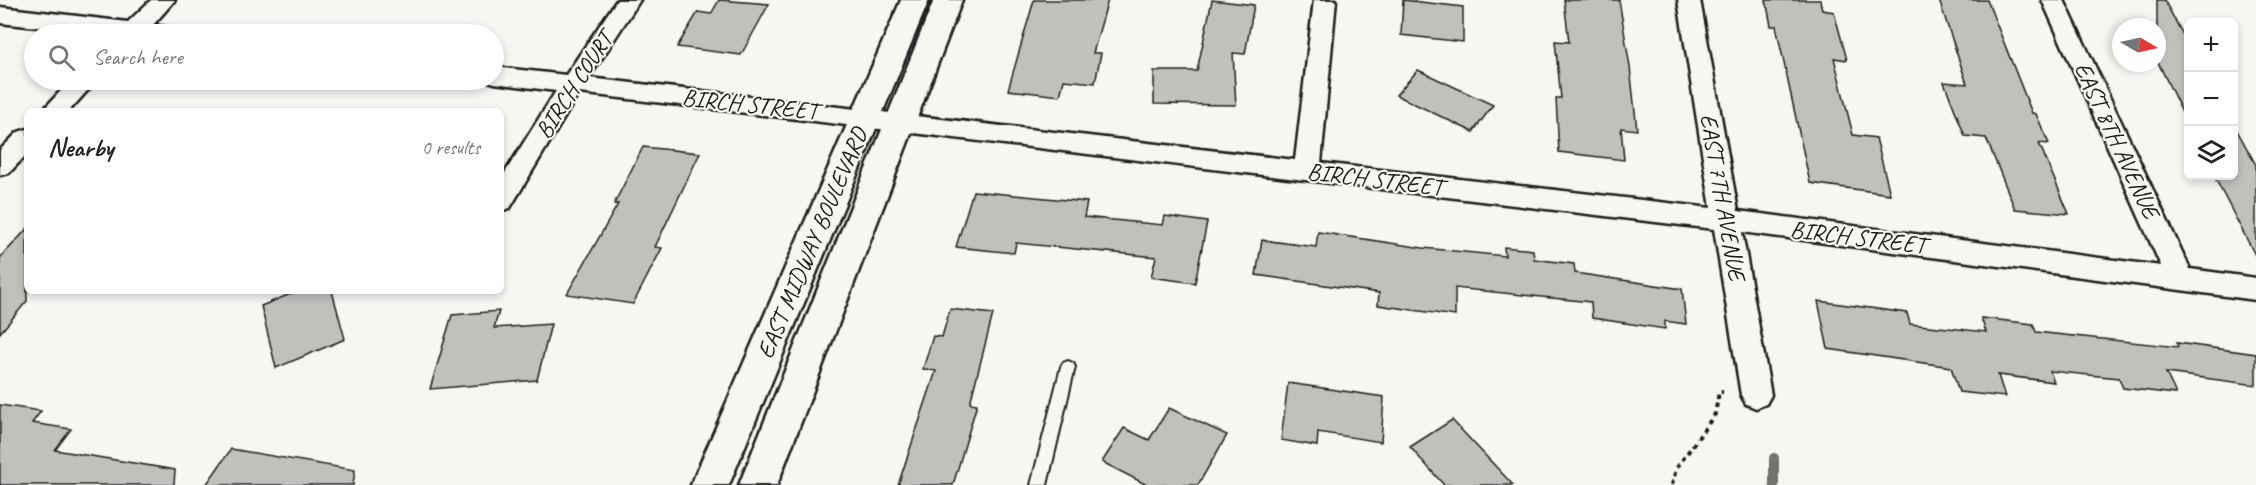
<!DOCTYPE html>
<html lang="en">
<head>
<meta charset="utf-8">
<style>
	:root { --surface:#fff; --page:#f6f6f6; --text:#222; --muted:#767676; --line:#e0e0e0 }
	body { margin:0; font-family:Caveat,sans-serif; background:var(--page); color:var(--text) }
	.controls { position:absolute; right:18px; top:18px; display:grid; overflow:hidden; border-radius:9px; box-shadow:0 3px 9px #0003 }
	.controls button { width:54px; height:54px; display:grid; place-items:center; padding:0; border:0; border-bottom:2px solid var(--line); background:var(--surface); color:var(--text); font:30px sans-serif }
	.compass { position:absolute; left:2112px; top:18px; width:54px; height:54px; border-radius:50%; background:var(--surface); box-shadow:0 3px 9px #0003; rotate:99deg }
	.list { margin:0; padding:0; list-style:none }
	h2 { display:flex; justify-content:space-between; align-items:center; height:78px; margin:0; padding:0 24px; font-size:26px }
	h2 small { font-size:20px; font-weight:400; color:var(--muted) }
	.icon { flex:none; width:33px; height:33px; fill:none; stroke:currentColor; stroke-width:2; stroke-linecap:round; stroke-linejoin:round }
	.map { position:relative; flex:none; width:2256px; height:485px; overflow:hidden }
	.search { position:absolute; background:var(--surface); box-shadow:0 3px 9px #0003; left:24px; top:24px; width:480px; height:66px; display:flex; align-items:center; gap:15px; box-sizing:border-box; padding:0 21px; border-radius:33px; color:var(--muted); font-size:22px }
	.panel { position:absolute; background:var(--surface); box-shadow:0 3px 9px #0003; left:24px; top:108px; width:480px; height:186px; border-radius:9px }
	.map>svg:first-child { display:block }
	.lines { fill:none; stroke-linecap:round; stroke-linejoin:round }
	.stream { stroke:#727271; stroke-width:10 }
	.building { fill:#c0c0bd; stroke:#1c1c1c; stroke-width:1.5 }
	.lane-casing { stroke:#1c1c1c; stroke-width:4 }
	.street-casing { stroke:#1c1c1c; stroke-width:5 }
	.secondary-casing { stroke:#1c1c1c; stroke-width:5 }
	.path { stroke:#1c1c1c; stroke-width:4; stroke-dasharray:4.5 4.5; stroke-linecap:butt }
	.lane { fill:#f6f6f2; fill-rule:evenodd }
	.street { fill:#f6f6f2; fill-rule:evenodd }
	.secondary { fill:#f6f6f2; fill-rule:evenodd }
	.labels { text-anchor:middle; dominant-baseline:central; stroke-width:4.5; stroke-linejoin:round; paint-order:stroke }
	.street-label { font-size:24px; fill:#1c1c1c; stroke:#f6f6f2 }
</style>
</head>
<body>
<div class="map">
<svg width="2256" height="485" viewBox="0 0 2256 485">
	<rect width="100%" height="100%" fill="#f6f6f2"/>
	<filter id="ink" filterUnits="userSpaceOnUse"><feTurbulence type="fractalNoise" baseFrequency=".0167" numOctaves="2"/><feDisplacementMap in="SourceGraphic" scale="12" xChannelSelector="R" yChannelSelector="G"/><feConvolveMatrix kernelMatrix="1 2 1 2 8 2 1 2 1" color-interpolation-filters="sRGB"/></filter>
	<g filter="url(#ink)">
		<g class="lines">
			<polyline class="stream" points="1774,458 1774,485"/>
		</g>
		<g class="building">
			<polygon points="719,0 769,4 741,55 677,47 698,12 711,14"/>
			<polygon points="1034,0 1108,0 1093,53 1101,53 1095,83 1064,80 1060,96 1008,90"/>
			<polygon points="1212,0 1254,5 1245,54 1233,53 1236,105 1154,104 1154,71 1197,71"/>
			<polygon points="1403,0 1463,7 1463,42 1401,35"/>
			<polygon points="1564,0 1619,0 1630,67 1637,130 1621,128 1624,160 1559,152 1556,98 1561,98 1555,41 1569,42"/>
			<polygon points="1766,0 1820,0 1822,10 1834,12 1847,60 1834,58 1853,135 1876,138 1890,194 1810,183 1776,26 1771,26"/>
			<polygon points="1939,0 1987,0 2032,113 2036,114 2049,144 2039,143 2069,214 2015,209 1986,138 1965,136 1944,82 1967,84"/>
			<polygon points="2157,0 2164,0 2188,44 2188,125 2157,60"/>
			<polygon points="1418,70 1493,105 1473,132 1396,95"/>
			<polygon points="2234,125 2256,165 2256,257 2214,176 2234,176"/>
			<polygon points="643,147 700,153 655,247 662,248 633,304 567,294 618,204 614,204"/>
			<polygon points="973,191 1087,202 1084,217 1163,225 1165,216 1207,222 1195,283 1151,277 1156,257 1016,243 1014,253 956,247"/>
			<polygon points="27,229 27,301 0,333 0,258"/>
			<polygon points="1318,232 1423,248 1505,256 1504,247 1533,250 1534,259 1574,264 1575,273 1682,289 1686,324 1665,321 1665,329 1592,318 1591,302 1455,288 1455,316 1378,305 1379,293 1256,275 1262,240 1316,247"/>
			<polygon points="298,291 332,291 345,339 276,368 261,306"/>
			<polygon points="1818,301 1907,313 1910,324 1986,332 1981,318 2033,324 2036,332 2178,347 2177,343 2256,354 2256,385 2166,373 2176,394 2123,388 2119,378 2050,371 2054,382 1998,375 2005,397 1959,392 1951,367 1828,349"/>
			<polygon points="950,309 993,314 970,403 977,404 953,485 898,485 936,371 923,369 933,336 942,337"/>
			<polygon points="499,311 494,328 551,324 537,380 430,389 452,315"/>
			<polygon points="1288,383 1384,397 1381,442 1318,432 1317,446 1281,440"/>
			<polygon points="0,405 41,411 32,423 71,429 55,450 175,470 174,485 0,485"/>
			<polygon points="1169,408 1227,435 1198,485 1147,485 1102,462 1124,428 1149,440"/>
			<polygon points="1452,420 1513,485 1444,485 1410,447"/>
			<polygon points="231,449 355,470 353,485 206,485"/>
		</g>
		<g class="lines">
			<g class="lane-casing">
				<polygon id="lane" points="1068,361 1073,363 1075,367 1047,485 1031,485 1061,367 1063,363"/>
			</g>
			<g class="street-casing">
				<g id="street">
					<polygon points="151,0 175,0 153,25 172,28 175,34 101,34 0,23 0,7 128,22"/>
					<polygon points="617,0 640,0 589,78 1295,160 1314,0 1336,0 1321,163 1711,208 1678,0 1700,0 1738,211 2161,266 2042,0 2064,0 2190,269 2256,278 2256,300 1742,232 1771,395 1766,404 1756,408 1746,404 1741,395 1714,229 579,93 510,208 501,211 501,179 556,91 494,83 485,80 494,80 494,67 566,75"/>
					<polygon points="71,80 97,80 69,111 42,111"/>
					<polygon points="27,129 27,154 9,173 0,175 0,150 18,132"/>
				</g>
			</g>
			<g class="secondary-casing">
				<g id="secondary">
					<polygon points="901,0 929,0 729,485 691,485"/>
					<polygon points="934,0 962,0 777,485 739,485"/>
				</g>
			</g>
			<polyline class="path" points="1672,485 1676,469 1715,414 1719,392 1723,392"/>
			<use href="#lane" class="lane"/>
			<use href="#street" class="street"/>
			<use href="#secondary" class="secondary"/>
		</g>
	</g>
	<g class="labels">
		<g class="street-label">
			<text transform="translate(574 85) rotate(-57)">BIRCH COURT</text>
			<text transform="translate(750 104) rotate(6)">BIRCH STREET</text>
			<text transform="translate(2117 140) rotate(65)">EAST 8TH AVENUE</text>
			<text transform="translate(1375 179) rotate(7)">BIRCH STREET</text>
			<text transform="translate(1723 197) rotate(80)">EAST 7TH AVENUE</text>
			<text transform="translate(1858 237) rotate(7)">BIRCH STREET</text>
			<text transform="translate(812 243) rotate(-67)">EAST MIDWAY BOULEVARD</text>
		</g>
	</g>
</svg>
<div class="controls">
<button>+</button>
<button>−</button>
<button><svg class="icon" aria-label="layers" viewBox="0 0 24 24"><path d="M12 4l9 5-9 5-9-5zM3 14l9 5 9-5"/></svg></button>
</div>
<svg class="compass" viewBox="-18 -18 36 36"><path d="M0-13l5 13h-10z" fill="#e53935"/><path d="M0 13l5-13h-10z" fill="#767676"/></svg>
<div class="search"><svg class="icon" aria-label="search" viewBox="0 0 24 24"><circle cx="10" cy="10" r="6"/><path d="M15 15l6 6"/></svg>Search here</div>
<section class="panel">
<h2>Nearby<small>0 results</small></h2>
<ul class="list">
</ul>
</section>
</div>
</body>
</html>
